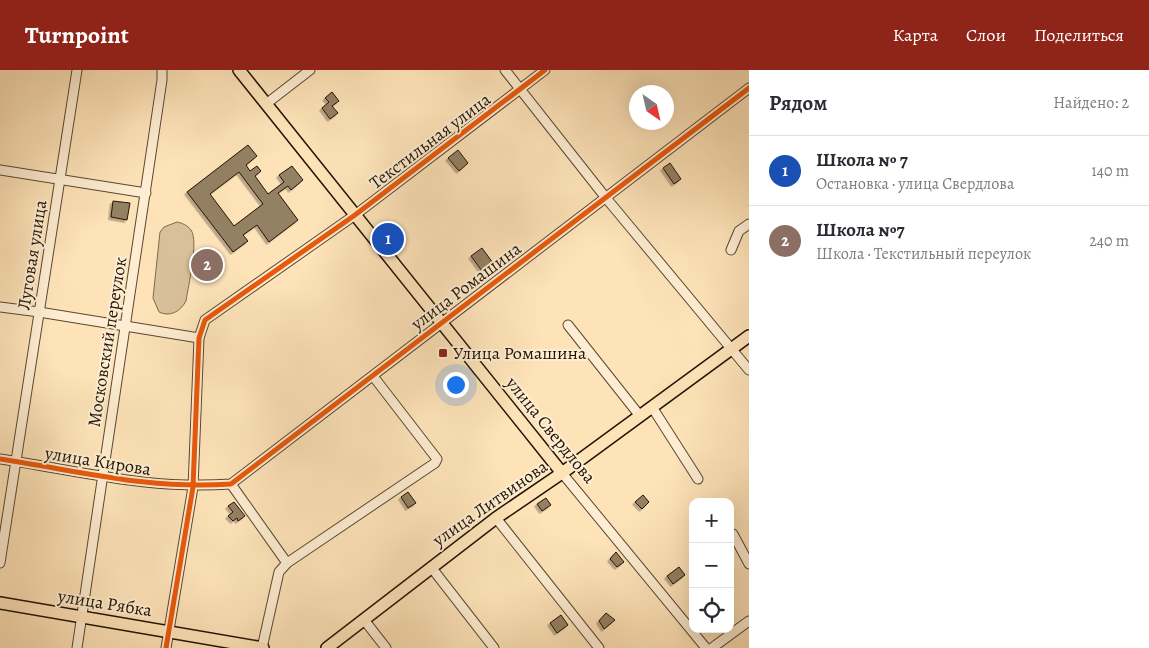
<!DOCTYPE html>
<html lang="ru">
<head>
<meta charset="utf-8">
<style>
	:root { --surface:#fff; --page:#f2f2f3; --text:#2b2b33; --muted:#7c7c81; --line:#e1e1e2; --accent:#8f2418 }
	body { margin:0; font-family:Alegreya,serif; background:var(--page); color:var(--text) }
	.controls { position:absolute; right:15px; bottom:15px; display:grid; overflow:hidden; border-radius:10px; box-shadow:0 5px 20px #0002 }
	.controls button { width:45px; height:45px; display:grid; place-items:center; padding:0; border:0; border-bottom:1px solid var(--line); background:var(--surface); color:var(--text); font:25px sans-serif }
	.compass { position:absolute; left:629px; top:15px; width:45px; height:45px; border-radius:50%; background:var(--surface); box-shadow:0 5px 20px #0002; rotate:146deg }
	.you { position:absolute; left:455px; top:314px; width:18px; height:18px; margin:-12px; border:4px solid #fff; border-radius:50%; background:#1a73e8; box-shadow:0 0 0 8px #1a73e833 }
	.badge { display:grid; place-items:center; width:32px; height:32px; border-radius:50%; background:var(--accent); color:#fff; font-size:16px; font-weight:700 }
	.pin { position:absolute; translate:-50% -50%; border:2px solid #fff; box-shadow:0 1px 5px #0006 }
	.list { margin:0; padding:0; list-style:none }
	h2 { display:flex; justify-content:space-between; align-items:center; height:65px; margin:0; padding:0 20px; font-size:21px }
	h2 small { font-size:16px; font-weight:400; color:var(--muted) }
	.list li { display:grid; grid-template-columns:32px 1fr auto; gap:15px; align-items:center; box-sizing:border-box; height:70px; padding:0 20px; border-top:1px solid var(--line) }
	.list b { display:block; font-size:19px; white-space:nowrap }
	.list p { margin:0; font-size:16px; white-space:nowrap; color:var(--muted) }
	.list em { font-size:16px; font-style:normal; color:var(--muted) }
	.icon { flex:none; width:28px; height:28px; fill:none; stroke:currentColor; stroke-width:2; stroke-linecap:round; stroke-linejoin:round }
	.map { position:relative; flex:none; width:749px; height:578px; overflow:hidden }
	header { display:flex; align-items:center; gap:30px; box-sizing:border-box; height:70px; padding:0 25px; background:var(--accent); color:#fff }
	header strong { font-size:24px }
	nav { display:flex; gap:28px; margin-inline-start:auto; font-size:18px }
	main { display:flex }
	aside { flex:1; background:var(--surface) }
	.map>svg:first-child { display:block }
	.green { fill:#d8c09a; stroke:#7c6a4f }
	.building { fill:#948062; stroke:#211404; fill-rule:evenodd; filter:url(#shadow) }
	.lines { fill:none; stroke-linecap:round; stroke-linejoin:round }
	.minor-casing { stroke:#584831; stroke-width:11 }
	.major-casing { stroke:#211404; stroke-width:14 }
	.minor { stroke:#feedd2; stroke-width:9 }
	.major { stroke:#fee3b9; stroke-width:11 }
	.cycleway-casing { stroke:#feedd2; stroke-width:8 }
	.cycleway { stroke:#e8590c; stroke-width:5 }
	.poi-dot { fill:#8f2418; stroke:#feedd2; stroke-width:2 }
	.labels { text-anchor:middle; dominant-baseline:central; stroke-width:4; stroke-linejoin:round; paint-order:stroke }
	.street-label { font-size:18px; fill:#211404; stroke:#feedd2 }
	.poi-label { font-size:18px; fill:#211404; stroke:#feedd2; text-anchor:start }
</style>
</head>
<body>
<header>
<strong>Turnpoint</strong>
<nav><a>Карта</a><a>Слои</a><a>Поделиться</a></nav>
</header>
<main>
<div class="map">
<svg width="749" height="578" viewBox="0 0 749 578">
	<defs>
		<filter id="shadow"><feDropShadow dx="-2.5" dy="2.5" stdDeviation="0" flood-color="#0004"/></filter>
	</defs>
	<rect width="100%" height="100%" fill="#fee3b9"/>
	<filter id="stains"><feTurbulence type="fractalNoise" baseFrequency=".004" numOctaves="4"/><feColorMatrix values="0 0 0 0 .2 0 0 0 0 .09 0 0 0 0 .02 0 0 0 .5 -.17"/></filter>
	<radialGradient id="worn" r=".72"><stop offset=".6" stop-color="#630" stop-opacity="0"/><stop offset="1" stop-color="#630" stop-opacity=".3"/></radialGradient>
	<path class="green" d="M177,152C182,153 187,155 191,160C199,171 188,217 186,231C180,242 170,247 159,242L153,228L160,162L164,157Z"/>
	<g class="building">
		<polygon points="332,22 339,31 332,36 338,43 330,49 322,38 329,32 325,28"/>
		<path d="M248,75L257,86L246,95L250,101L257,96L261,101L255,106L268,124L284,112L279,105L292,96L303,110L291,120L288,116L278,123L298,150L269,172L257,155L243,165L248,171L233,182L187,122ZM239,102L263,134L234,156L210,124Z"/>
		<polygon points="458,80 468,93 459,101 448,88"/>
		<polygon points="670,93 681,109 674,114 663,98"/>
		<polygon points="113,131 130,133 127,150 111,147"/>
		<polygon points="482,178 493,193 482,201 471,186"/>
		<polygon points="408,422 416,433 408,438 401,427"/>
		<polygon points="643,425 649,432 642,439 635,432"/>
		<polygon points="546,428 551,435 542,441 537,434"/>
		<polygon points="234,432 245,446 238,451 237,448 233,451 228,446 233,442 228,436"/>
		<polygon points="616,482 624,492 617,497 610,489"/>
		<polygon points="679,497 685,505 673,514 667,506"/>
		<polygon points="606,543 615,550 604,559 599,551"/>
		<polygon points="561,545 568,555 557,563 550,553"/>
	</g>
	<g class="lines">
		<g class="minor-casing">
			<g id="minor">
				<polyline points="505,0 606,128 749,300"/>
				<polyline points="266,34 310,0"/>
				<polyline points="0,100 146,123"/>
				<polyline points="731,180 739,161 749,154"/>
				<polyline points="0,237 39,242 199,268"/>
				<polyline points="568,255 640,346"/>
				<polyline points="652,337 698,409"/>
				<path d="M0,389C80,401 149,420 231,414L749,18"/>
				<polyline points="562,403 706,578"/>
				<polyline points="231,414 287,493"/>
				<polyline points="496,448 599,578"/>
				<polyline points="733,464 749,494"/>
				<polyline points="0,493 77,0"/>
				<polyline points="431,497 494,578"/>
				<polyline points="365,551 386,578"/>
				<polyline points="77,578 162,10 162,0"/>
				<polyline points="166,578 193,417 199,268 205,250 355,145 545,0"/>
				<polyline points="262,578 279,502 287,493 435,393 437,389 373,306"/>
				<polyline points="712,578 749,551"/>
			</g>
		</g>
		<g class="major-casing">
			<g id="major">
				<polyline points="239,0 562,403"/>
				<polyline points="0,533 263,578"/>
				<polyline points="327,578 496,448 562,403 749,266"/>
			</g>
		</g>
		<use href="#minor" class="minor"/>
		<use href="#major" class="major"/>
		<g class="cycleway-casing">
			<g id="cycleway">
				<path d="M0,389C80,401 149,420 231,414L749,18"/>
				<polyline points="166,578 193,417 199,268 205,250 355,145 545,0"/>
			</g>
		</g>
		<use href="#cycleway" class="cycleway"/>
	</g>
	<rect class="poi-dot" x="438" y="278" width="10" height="10" rx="2.5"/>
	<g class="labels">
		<g class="street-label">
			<text transform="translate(430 71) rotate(-37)">Текстильная улица</text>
			<text transform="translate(32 185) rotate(-81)">Луговая улица</text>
			<text transform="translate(466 216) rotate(-37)">улица Ромашина</text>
			<text transform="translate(107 272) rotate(-81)">Московский переулок</text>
			<text transform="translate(551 360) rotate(51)">улица Свердлова</text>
			<text transform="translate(98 391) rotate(9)">улица Кирова</text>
			<text transform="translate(490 433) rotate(-35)">улица Литвинова</text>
			<text transform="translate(105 533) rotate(9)">улица Рябка</text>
		</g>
		<g class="poi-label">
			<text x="453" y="283">Улица Ромашина</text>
		</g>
	</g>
	<rect width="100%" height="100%" filter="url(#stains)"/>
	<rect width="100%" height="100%" fill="url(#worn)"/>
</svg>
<div class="controls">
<button>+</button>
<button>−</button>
<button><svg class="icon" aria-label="locate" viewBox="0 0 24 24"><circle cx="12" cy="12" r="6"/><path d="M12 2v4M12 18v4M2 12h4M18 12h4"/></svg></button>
</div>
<svg class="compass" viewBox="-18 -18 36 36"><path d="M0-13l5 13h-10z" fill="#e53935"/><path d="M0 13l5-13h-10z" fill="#7c7c81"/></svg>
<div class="you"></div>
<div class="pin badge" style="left:388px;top:169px;background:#1a4fb4">1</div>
<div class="pin badge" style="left:207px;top:195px;background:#8d6e63">2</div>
</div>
<aside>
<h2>Рядом<small>Найдено: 2</small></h2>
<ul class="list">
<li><span class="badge" style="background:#1a4fb4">1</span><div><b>Школа № 7</b><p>Остановка · улица Свердлова</p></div><em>140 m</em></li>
<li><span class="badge" style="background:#8d6e63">2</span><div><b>Школа №7</b><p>Школа · Текстильный переулок</p></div><em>240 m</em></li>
</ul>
</aside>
</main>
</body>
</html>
